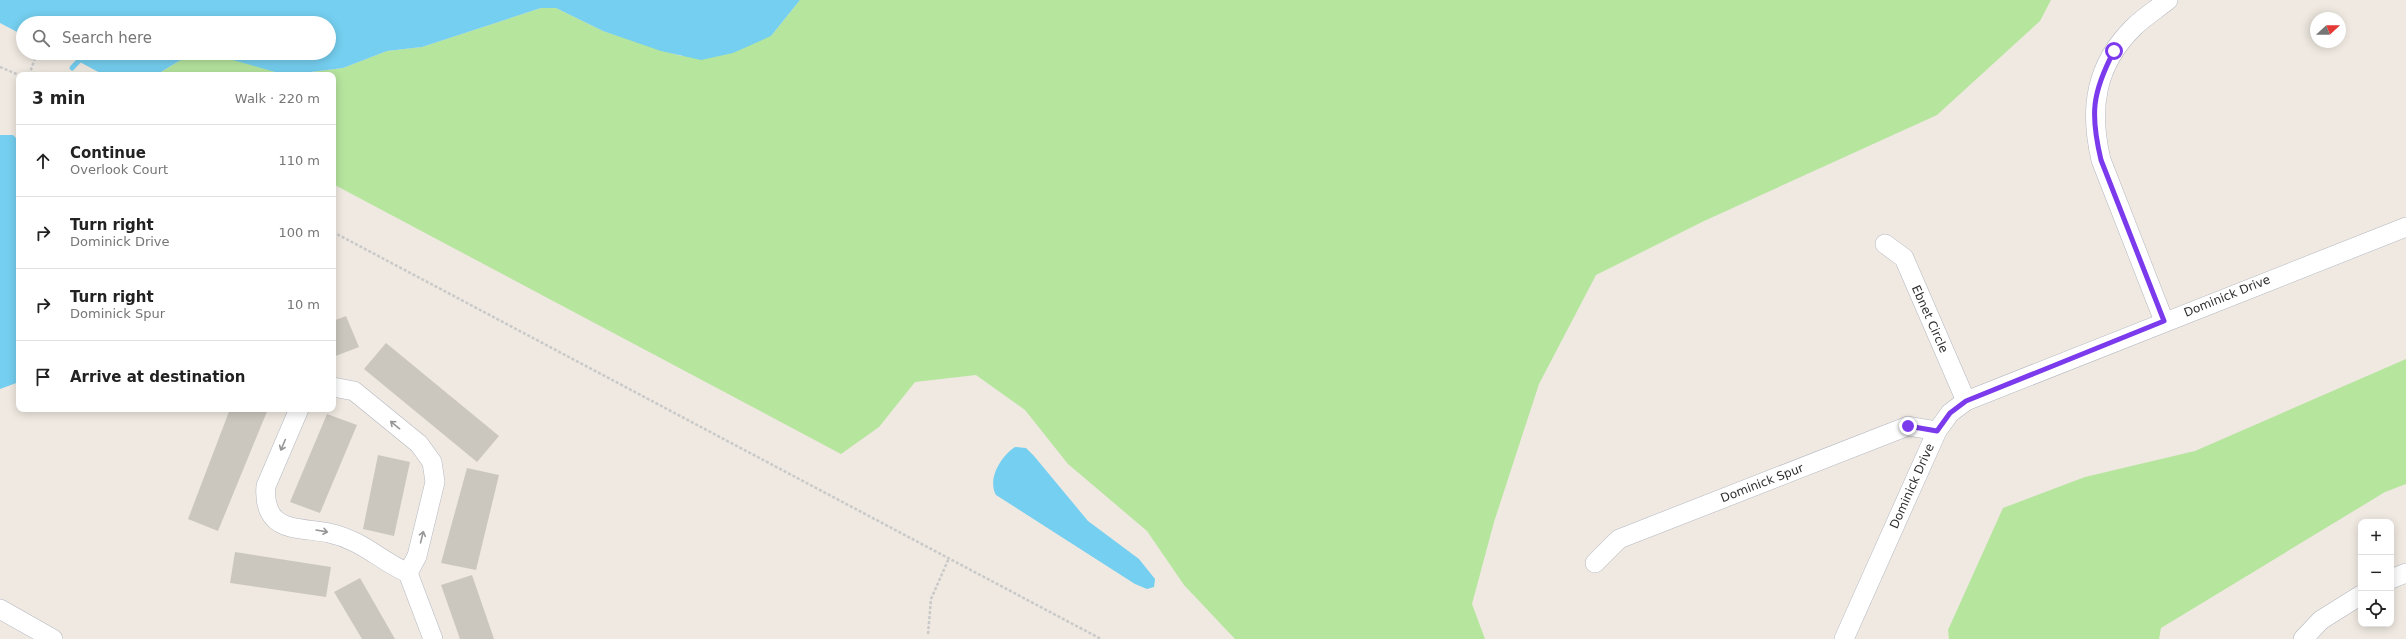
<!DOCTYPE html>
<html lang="en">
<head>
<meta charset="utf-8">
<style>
	:root { --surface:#fff; --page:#f6f6f6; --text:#222; --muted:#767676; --line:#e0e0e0 }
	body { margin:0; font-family:"DejaVu Sans",sans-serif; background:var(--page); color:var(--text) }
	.controls { position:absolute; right:12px; bottom:12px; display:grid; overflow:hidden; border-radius:8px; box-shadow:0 2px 10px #0003 }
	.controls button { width:36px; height:36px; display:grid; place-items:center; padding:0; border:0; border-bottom:1px solid var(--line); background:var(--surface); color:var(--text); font:20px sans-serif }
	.compass { position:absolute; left:2310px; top:12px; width:36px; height:36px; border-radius:50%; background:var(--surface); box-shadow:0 2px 10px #0003; rotate:69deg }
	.stop { position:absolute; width:12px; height:12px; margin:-9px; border:3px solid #7c3aed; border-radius:50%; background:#fff }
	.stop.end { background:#7c3aed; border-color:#fff; box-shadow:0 1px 4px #0008 }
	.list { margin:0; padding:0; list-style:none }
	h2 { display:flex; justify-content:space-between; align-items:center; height:52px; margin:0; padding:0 16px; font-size:17px }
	h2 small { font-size:13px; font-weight:400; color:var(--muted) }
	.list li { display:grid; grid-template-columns:26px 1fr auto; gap:12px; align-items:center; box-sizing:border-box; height:72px; padding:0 16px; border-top:1px solid var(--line) }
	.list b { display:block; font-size:15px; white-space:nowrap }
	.list p { margin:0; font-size:13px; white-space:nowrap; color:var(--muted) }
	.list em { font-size:13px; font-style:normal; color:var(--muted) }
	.icon { flex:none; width:22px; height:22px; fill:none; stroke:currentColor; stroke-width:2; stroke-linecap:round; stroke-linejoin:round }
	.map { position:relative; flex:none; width:2406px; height:639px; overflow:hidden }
	.search { position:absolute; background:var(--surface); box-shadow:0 2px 10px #0003; left:16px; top:16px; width:320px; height:44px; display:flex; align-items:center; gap:10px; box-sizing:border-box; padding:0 14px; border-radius:22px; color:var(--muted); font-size:15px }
	.panel { position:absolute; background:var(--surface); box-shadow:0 2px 10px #0003; left:16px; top:72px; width:320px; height:340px; border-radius:8px }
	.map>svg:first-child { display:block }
	.green { fill:#b6e59e }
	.water { fill:#75cff0 }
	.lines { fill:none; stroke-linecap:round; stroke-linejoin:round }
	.stream { stroke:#75cff0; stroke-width:5 }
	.building { fill:#cbc7bf }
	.minor-casing { stroke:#b4b7c1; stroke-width:20 }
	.path { stroke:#c9c9c9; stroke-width:2.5; stroke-dasharray:3 2; stroke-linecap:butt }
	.minor { stroke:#fff; stroke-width:19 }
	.oneway { stroke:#969696 }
	.route { stroke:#7c3aed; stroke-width:5 }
	.labels { text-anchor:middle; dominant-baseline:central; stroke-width:4; stroke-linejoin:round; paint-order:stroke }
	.street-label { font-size:12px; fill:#2e2e2e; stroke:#fff }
</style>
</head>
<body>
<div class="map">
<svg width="2406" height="639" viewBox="0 0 2406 639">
	<rect width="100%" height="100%" fill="#efe9e1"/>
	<g class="green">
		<polygon points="800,0 2051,0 2040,21 1937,115 1704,221 1596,275 1539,384 1494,522 1472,604 1485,639 1235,639 1184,585 1147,531 1068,464 1025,410 976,375 915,382 879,427 841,454 333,184 333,75 156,75 179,61 203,53 229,58 286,75 343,68 387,51 422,47 541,8 556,8 603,31 681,56 771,36"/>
		<polygon points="2406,359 2406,484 2385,492 2161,628 2159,639 1949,639 1948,630 2003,508 2085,477 2195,451"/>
	</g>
	<g class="water">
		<polygon points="0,0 800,0 771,36 733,53 701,60 661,51 603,31 556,8 541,8 422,47 387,51 343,68 286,75 208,53 329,53 329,23 23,23 23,35 0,23"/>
		<polygon points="63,53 203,53 179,61 156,75 104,75"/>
		<polygon points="0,135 13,135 19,141 19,382 0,389"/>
		<path d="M1015,447L1026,448L1034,456L1088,521L1139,559L1155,579L1154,587L1147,589L1135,584L996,495C987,479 1001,456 1015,447Z"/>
	</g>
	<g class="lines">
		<polyline class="stream" points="72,68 86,53"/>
	</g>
	<g class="building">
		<polygon points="346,316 359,347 333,357 333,321"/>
		<polygon points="386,343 499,436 477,462 364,369"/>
		<polygon points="230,409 268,409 218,531 188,519"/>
		<polygon points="327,414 357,425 320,513 290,502"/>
		<polygon points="378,455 410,462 394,536 363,529"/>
		<polygon points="467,468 499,475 476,570 441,563"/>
		<polygon points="235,552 331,567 326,597 230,583"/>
		<polygon points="472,575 494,639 460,639 441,585"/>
		<polygon points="360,578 395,639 362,639 334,592"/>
	</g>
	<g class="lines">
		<g class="minor-casing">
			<g id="minor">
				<polyline points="1885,244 1904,258 1966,401"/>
				<path d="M2164,321L2101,160C2089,109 2095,65 2134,27C2144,17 2157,9 2168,0"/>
				<polyline points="333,387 354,391 419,444 432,462 435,482 417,556 408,573"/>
				<path d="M299,409L266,486C265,497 266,509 274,518C285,531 313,529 329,533C362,540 379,560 408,573"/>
				<polyline points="1595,563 1619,539 1908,426 1937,431"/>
				<polyline points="408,573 433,639"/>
				<polyline points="2391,579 2406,573"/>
				<polyline points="0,609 53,639"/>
				<polyline points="1844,639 1937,431 1950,413 1966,401 2406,227"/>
				<polyline points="2303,639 2321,620 2361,595"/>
			</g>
		</g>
		<g class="path">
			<polyline points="0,67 19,75"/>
			<polyline points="29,75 37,53"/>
			<polyline points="333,232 1101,639"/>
			<polyline points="928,634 931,599 949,558"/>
		</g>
		<use href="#minor" class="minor"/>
	</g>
	<defs><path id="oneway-shaft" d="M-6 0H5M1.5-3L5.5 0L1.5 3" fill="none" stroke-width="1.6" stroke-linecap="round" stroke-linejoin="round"/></defs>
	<g class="oneway">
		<use href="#oneway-shaft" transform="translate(395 425) rotate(-141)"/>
		<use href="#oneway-shaft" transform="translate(283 445) rotate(113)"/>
		<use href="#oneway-shaft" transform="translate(322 531) rotate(10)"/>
		<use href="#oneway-shaft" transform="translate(422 537) rotate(-76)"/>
	</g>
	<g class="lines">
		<path class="route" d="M1908,426L1937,431L1950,413L1966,401L2164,321L2101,160C2090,114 2092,93 2114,51"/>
	</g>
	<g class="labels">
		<g class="street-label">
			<text transform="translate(2227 296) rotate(-22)">Dominick Drive</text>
			<text transform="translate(1930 319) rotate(66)">Ebnet Circle</text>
			<text transform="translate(1762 483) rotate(-21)">Dominick Spur</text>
			<text transform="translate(1912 486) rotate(-66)">Dominick Drive</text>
		</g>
	</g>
</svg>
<div class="controls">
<button>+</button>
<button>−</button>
<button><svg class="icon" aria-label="locate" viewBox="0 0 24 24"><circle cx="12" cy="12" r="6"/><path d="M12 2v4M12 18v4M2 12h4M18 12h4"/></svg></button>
</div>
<svg class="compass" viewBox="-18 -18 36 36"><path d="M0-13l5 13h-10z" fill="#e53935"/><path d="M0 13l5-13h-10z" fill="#767676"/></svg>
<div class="stop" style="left:2114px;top:51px"></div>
<div class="stop end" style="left:1908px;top:426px"></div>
<div class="search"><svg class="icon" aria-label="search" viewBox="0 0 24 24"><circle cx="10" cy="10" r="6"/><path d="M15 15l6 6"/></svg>Search here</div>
<section class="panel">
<h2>3 min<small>Walk · 220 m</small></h2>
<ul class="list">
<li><svg class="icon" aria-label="ahead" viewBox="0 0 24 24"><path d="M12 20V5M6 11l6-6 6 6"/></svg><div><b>Continue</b><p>Overlook Court</p></div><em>110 m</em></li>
<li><svg class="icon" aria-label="right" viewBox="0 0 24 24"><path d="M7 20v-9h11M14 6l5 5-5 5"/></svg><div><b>Turn right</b><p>Dominick Drive</p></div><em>100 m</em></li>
<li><svg class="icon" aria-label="right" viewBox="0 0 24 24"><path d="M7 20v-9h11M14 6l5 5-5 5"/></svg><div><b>Turn right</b><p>Dominick Spur</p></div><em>10 m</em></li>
<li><svg class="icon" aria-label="arrive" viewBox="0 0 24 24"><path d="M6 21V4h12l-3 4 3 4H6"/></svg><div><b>Arrive at destination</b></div></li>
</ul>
</section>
</div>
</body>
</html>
